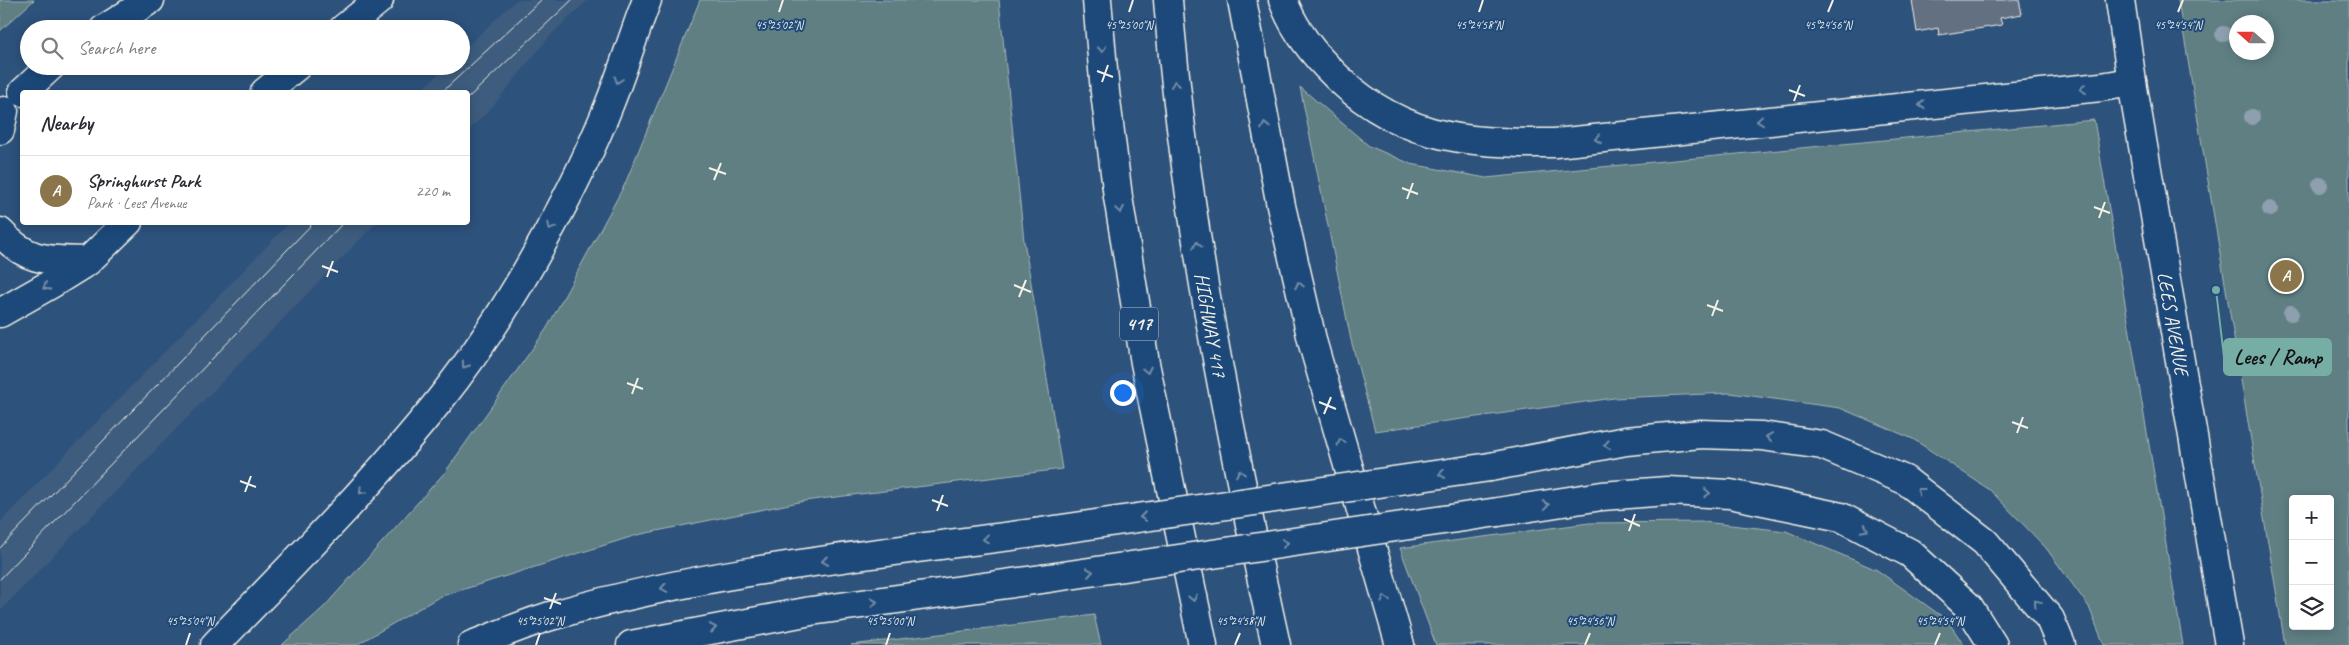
<!DOCTYPE html>
<html lang="en">
<head>
<meta charset="utf-8">
<style>
	:root { --surface:#fff; --page:#f7f7f7; --text:#2b2b33; --muted:#7c7c81; --line:#e1e1e2; --accent:#8a764a }
	body { margin:0; font-family:Caveat,sans-serif; background:var(--page); color:var(--text) }
	.controls { position:absolute; right:15px; bottom:15px; display:grid; overflow:hidden; border-radius:5px; box-shadow:0 2px 12px #0003 }
	.controls button { width:45px; height:45px; display:grid; place-items:center; padding:0; border:0; border-bottom:1px solid var(--line); background:var(--surface); color:var(--text); font:25px sans-serif }
	.compass { position:absolute; left:2229px; top:15px; width:45px; height:45px; border-radius:50%; background:var(--surface); box-shadow:0 2px 12px #0003; rotate:291deg }
	.you { position:absolute; left:1122px; top:392px; width:18px; height:18px; margin:-12px; border:4px solid #fff; border-radius:50%; background:#1a73e8; box-shadow:0 0 0 8px #1a73e833 }
	.badge { display:grid; place-items:center; width:32px; height:32px; border-radius:50%; background:var(--accent); color:#fff; font-size:16px; font-weight:700 }
	.pin { position:absolute; translate:-50% -50%; border:2px solid #fff; box-shadow:0 1px 5px #0006 }
	.list { margin:0; padding:0; list-style:none }
	h2 { display:flex; justify-content:space-between; align-items:center; height:65px; margin:0; padding:0 20px; font-size:21px }
	h2 small { font-size:16px; font-weight:400; color:var(--muted) }
	.list li { display:grid; grid-template-columns:32px 1fr auto; gap:15px; align-items:center; box-sizing:border-box; height:70px; padding:0 20px; border-top:1px solid var(--line) }
	.list b { display:block; font-size:19px; white-space:nowrap }
	.list p { margin:0; font-size:16px; white-space:nowrap; color:var(--muted) }
	.list em { font-size:16px; font-style:normal; color:var(--muted) }
	.icon { flex:none; width:28px; height:28px; fill:none; stroke:currentColor; stroke-width:2; stroke-linecap:round; stroke-linejoin:round }
	.map { position:relative; flex:none; width:2349px; height:645px; overflow:hidden }
	.search { position:absolute; background:var(--surface); box-shadow:0 2px 12px #0003; left:20px; top:20px; width:450px; height:55px; display:flex; align-items:center; gap:12px; box-sizing:border-box; padding:0 18px; border-radius:28px; color:var(--muted); font-size:19px }
	.panel { position:absolute; background:var(--surface); box-shadow:0 2px 12px #0003; left:20px; top:90px; width:450px; height:135px; border-radius:5px }
	.map>svg:first-child { display:block }
	.built { fill:#3d5b7e }
	.green { fill:#5f7f83; stroke:#aab8b6; fill-rule:evenodd }
	.building { fill:#637082; stroke:#f4f1e8 }
	.lines { fill:none; stroke-linecap:round; stroke-linejoin:round }
	.secondary-casing { stroke:#f4f1e8; stroke-width:31 }
	.highway-casing { stroke:#f4f1e8; stroke-width:31 }
	.secondary { stroke:#1f4a7a; stroke-width:28 }
	.highway { stroke:#1f4a7a; stroke-width:28 }
	.tram { stroke:#f4f1e8; stroke-width:1 }
	.highway-bridge-casing { stroke:#f4f1e8; stroke-width:31; stroke-linecap:butt }
	.highway-bridge { stroke:#1f4a7a; stroke-width:28 }
	.tree { fill:#8ea0af }
	.oneway { stroke:#748da6 }
	.ticks { fill:none; stroke:#f4f1e8; stroke-width:2 }
	.labels { text-anchor:middle; dominant-baseline:central; stroke-width:4; stroke-linejoin:round; paint-order:stroke }
	.shield { fill:#1f4a7a; stroke:#b4bfc7; stroke-width:1 }
	.shield-label { font-size:19px; font-weight:bold; fill:#f4f1e8 }
	.street-label { font-size:20px; fill:#f4f1e8; stroke:#1f4a7a }
	.ticks-label { font-size:12px; text-anchor:middle; fill:#f4f1e8; stroke:#1f4a7a; stroke-width:4; stroke-linejoin:round; paint-order:stroke }
	.leader { fill:none; stroke:#76ada5; stroke-width:2 }
	.callout-dot { fill:#76ada5; stroke:#1f4a7a; stroke-width:2 }
	.callout { fill:#76ada5; stroke:#76ada5; stroke-width:2 }
	.callout-label { font-size:21px; text-anchor:middle; font-weight:bold; fill:#111 }
</style>
</head>
<body>
<div class="map">
<svg width="2349" height="645" viewBox="0 0 2349 645">
	<rect width="100%" height="100%" fill="#2d527c"/>
	<filter id="ink" filterUnits="userSpaceOnUse"><feTurbulence type="fractalNoise" baseFrequency=".02" numOctaves="2"/><feDisplacementMap in="SourceGraphic" scale="10" xChannelSelector="R" yChannelSelector="G"/><feConvolveMatrix kernelMatrix="1 2 1 2 8 2 1 2 1" color-interpolation-filters="sRGB"/></filter>
	<g filter="url(#ink)">
		<g class="built">
			<polygon points="516,0 588,0 550,36 494,105 468,131 468,92 419,92 447,66 461,66 461,52"/>
			<polygon points="289,223 376,223 0,611 0,522"/>
		</g>
		<g class="green">
			<polygon points="0,0 34,0 0,31"/>
			<polygon points="700,0 999,0 1024,241 1062,469 804,501 637,535 439,597 356,645 282,645 324,607 446,471 547,328 625,184"/>
			<path d="M2178,0H2349V645H2285ZM2236,22H2266V52H2236ZM2293,499H2330V626H2293Z"/>
			<polygon points="1300,87 1369,146 1411,164 1486,178 2094,120 2183,645 2104,645 2089,607 2046,548 1990,490 1913,439 1840,408 1730,393 1614,398 1375,431 1351,340"/>
			<polygon points="1703,522 1786,531 1877,570 1947,620 1964,645 1436,645 1400,548 1589,523"/>
			<polygon points="1094,615 1101,645 851,645"/>
		</g>
		<polygon class="building" points="1912,0 2019,0 2022,14 2000,18 2002,25 1939,35 1938,28 1917,32"/>
		<g class="lines">
			<g class="secondary-casing">
				<g id="secondary">
					<path id="s1" d="M2120,0L2132,82L2229,645"/>
					<polyline points="104,29 150,0"/>
					<polyline points="23,92 51,66"/>
				</g>
			</g>
			<g class="highway-casing">
				<g id="highway">
					<polyline points="1097,0 1105,92 1118,197 1145,363 1203,645"/>
					<path id="s2" d="M1168,0C1185,217 1229,432 1276,645"/>
					<polyline points="1242,0 1281,206 1313,344 1400,645"/>
					<path d="M1283,0C1292,25 1308,47 1326,66C1393,138 1462,144 1555,143L2101,87L2132,82"/>
					<polyline points="343,29 379,0"/>
					<polyline points="265,92 297,66"/>
					<polyline points="0,130 4,111"/>
					<path d="M0,232C28,263 49,260 88,261"/>
					<polyline points="0,313 51,284 88,261 128,222"/>
					<polyline points="1490,467 1626,441 1701,434 1762,436 1822,445 1905,480 1985,542 2050,619 2061,645"/>
					<polyline points="1498,512 1602,496 1667,491 1730,494 1841,517 1910,553 1969,607 1993,645"/>
					<path d="M215,645C292,565 370,487 439,401C478,352 513,297 543,242C568,197 592,149 611,100C624,67 634,33 647,0"/>
					<path d="M472,645C499,635 526,623 554,615C710,570 874,554 1034,533"/>
					<polyline points="631,645 811,611 1042,579"/>
				</g>
			</g>
			<use href="#secondary" class="secondary"/>
			<use href="#highway" class="highway"/>
			<g class="tram">
				<polyline points="442,92 541,0"/>
				<polyline points="468,98 572,0"/>
				<polyline points="0,548 314,222"/>
				<polyline points="0,579 344,222"/>
			</g>
			<g class="highway-bridge-casing">
				<g id="highway-bridge">
					<polyline points="1034,533 1490,467"/>
					<polyline points="1042,579 1498,512"/>
				</g>
			</g>
			<use href="#highway-bridge" class="highway-bridge"/>
		</g>
		<g class="tree">
			<circle cx="2223" cy="34" r="8"/>
			<circle cx="2252" cy="117" r="8"/>
			<circle cx="2320" cy="185" r="8"/>
			<circle cx="2270" cy="209" r="8"/>
			<circle cx="2291" cy="313" r="8"/>
		</g>
		<defs><path id="oneway-chevron" d="M-2-3.5L2.5 0L-2 3.5" fill="none" stroke-width="1.6" stroke-linecap="round" stroke-linejoin="round" transform="scale(1.25)"/></defs>
		<g class="oneway">
			<use href="#oneway-chevron" transform="translate(1102 49) rotate(85)"/>
			<use href="#oneway-chevron" transform="translate(618 80) rotate(108)"/>
			<use href="#oneway-chevron" transform="translate(1175 84) rotate(-97)"/>
			<use href="#oneway-chevron" transform="translate(2083 89) rotate(174)"/>
			<use href="#oneway-chevron" transform="translate(1922 105) rotate(174)"/>
			<use href="#oneway-chevron" transform="translate(1760 121) rotate(174)"/>
			<use href="#oneway-chevron" transform="translate(1265 126) rotate(-101)"/>
			<use href="#oneway-chevron" transform="translate(1598 139) rotate(174)"/>
			<use href="#oneway-chevron" transform="translate(1120 210) rotate(81)"/>
			<use href="#oneway-chevron" transform="translate(551 227) rotate(117)"/>
			<use href="#oneway-chevron" transform="translate(1197 245) rotate(-100)"/>
			<use href="#oneway-chevron" transform="translate(1299 285) rotate(-103)"/>
			<use href="#oneway-chevron" transform="translate(46 287) rotate(150)"/>
			<use href="#oneway-chevron" transform="translate(465 365) rotate(125)"/>
			<use href="#oneway-chevron" transform="translate(1147 370) rotate(78)"/>
			<use href="#oneway-chevron" transform="translate(1769 437) rotate(-172)"/>
			<use href="#oneway-chevron" transform="translate(1341 442) rotate(-106)"/>
			<use href="#oneway-chevron" transform="translate(1607 445) rotate(169)"/>
			<use href="#oneway-chevron" transform="translate(1240 473) rotate(-101)"/>
			<use href="#oneway-chevron" transform="translate(1442 474) rotate(172)"/>
			<use href="#oneway-chevron" transform="translate(362 491) rotate(134)"/>
			<use href="#oneway-chevron" transform="translate(1920 491) rotate(-142)"/>
			<use href="#oneway-chevron" transform="translate(1707 493) rotate(3)"/>
			<use href="#oneway-chevron" transform="translate(1546 505) rotate(-9)"/>
			<use href="#oneway-chevron" transform="translate(1143 517) rotate(172)"/>
			<use href="#oneway-chevron" transform="translate(1865 529) rotate(28)"/>
			<use href="#oneway-chevron" transform="translate(986 539) rotate(173)"/>
			<use href="#oneway-chevron" transform="translate(1285 543) rotate(-8)"/>
			<use href="#oneway-chevron" transform="translate(825 561) rotate(172)"/>
			<use href="#oneway-chevron" transform="translate(1090 572) rotate(-8)"/>
			<use href="#oneway-chevron" transform="translate(664 588) rotate(170)"/>
			<use href="#oneway-chevron" transform="translate(1193 598) rotate(79)"/>
			<use href="#oneway-chevron" transform="translate(1385 599) rotate(-106)"/>
			<use href="#oneway-chevron" transform="translate(874 602) rotate(-8)"/>
			<use href="#oneway-chevron" transform="translate(2037 603) rotate(-130)"/>
			<use href="#oneway-chevron" transform="translate(713 628) rotate(-10)"/>
		</g>
	</g>
	<path class="ticks" d="M779,12L783,0M1129,12L1133,0M1479,12L1483,0M1828,12L1833,0M2178,12L2183,0M1097,71L1113,77M1102,82L1108,65M1789,90L1805,96M1794,101L1800,85M709,168L726,174M714,180L721,163M1402,188L1418,194M1407,199L1413,183M2094,207L2110,213M2099,218L2105,202M322,266L338,272M327,277L333,261M1014,285L1031,292M1019,297L1026,280M1707,305L1723,311M1712,316L1718,300M627,383L643,389M632,394L638,378M1319,402L1336,409M1324,414L1331,397M2012,422L2028,428M2017,433L2023,417M240,481L256,487M245,492L251,476M932,500L948,506M937,511L943,495M1624,519L1640,526M1629,531L1635,514M544,598L561,604M550,609L556,593M186,645L190,633M536,645L540,633M886,645L890,633M1235,645L1240,633M1585,645L1590,633M1935,645L1940,633"/>
	<g class="labels">
		<rect class="shield" x="1120" y="307.5" width="38" height="33" rx="4"/>
		<g class="shield-label">
			<text x="1139" y="324">417</text>
		</g>
		<g class="street-label">
			<text stroke="none"><textPath href="#s1" startOffset="328">LEES AVENUE</textPath></text>
			<text stroke="none"><textPath href="#s2" startOffset="328">HIGHWAY 417</textPath></text>
		</g>
	</g>
	<g class="ticks-label">
		<text x="1828" y="29">45°24'56"N</text>
		<text x="779" y="29">45°25'02"N</text>
		<text x="1129" y="29">45°25'00"N</text>
		<text x="1479" y="29">45°24'58"N</text>
		<text x="2178" y="29">45°24'54"N</text>
		<text x="190" y="625">45°25'04"N</text>
		<text x="540" y="625">45°25'02"N</text>
		<text x="890" y="625">45°25'00"N</text>
		<text x="1240" y="625">45°24'58"N</text>
		<text x="1590" y="625">45°24'56"N</text>
		<text x="1940" y="625">45°24'54"N</text>
	</g>
	<path class="leader" d="M2216 290L2224 357"/>
	<circle class="callout-dot" cx="2216" cy="290" r="5"/>
	<rect class="callout" x="2224" y="339" width="107" height="36" rx="5"/>
	<g class="callout-label">
		<text x="2278" y="364">Lees / Ramp</text>
	</g>
</svg>
<div class="controls">
<button>+</button>
<button>−</button>
<button><svg class="icon" aria-label="layers" viewBox="0 0 24 24"><path d="M12 4l9 5-9 5-9-5zM3 14l9 5 9-5"/></svg></button>
</div>
<svg class="compass" viewBox="-18 -18 36 36"><path d="M0-13l5 13h-10z" fill="#e53935"/><path d="M0 13l5-13h-10z" fill="#7c7c81"/></svg>
<div class="you"></div>
<div class="pin badge" style="left:2286px;top:276px">A</div>
<div class="search"><svg class="icon" aria-label="search" viewBox="0 0 24 24"><circle cx="10" cy="10" r="6"/><path d="M15 15l6 6"/></svg>Search here</div>
<section class="panel">
<h2>Nearby<small></small></h2>
<ul class="list">
<li><span class="badge">A</span><div><b>Springhurst Park</b><p>Park · Lees Avenue</p></div><em>220 m</em></li>
</ul>
</section>
</div>
</body>
</html>
